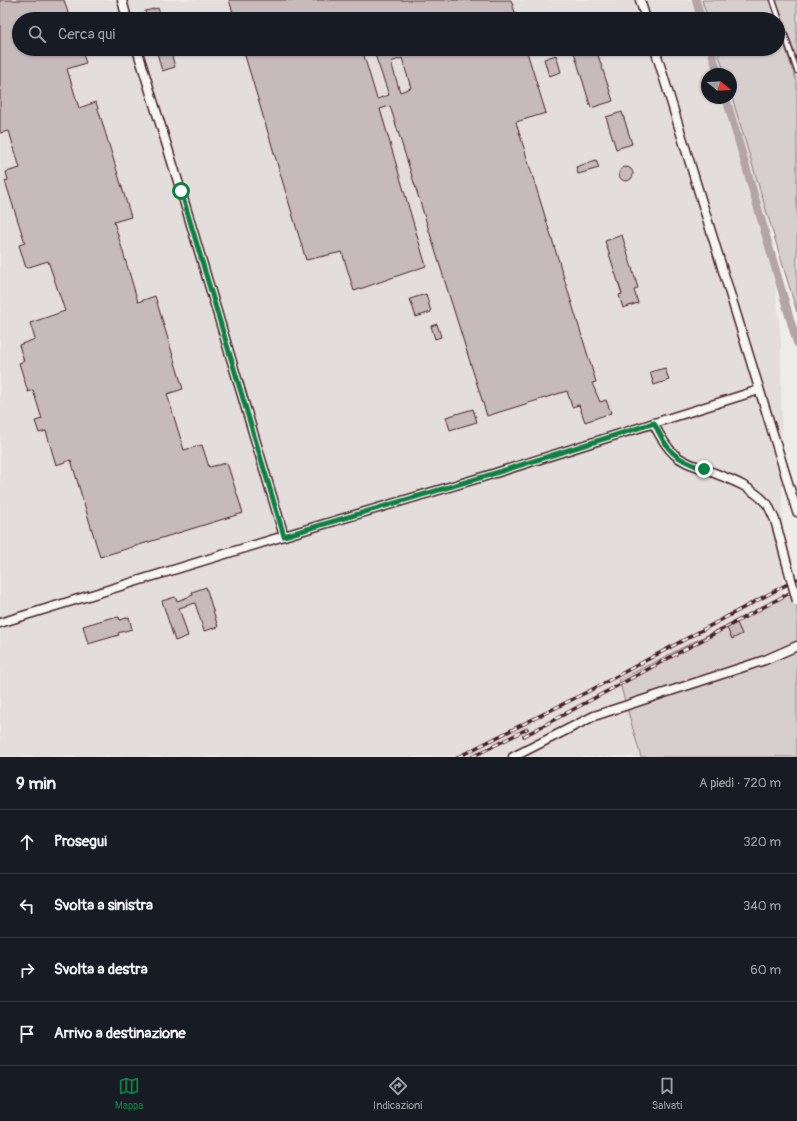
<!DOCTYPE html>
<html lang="it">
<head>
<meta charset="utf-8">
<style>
	:root { --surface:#171b24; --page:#20242c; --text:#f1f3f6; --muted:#9ea1a6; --line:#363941; --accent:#0b8043 }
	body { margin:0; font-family:Pangolin,sans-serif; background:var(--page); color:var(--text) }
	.compass { position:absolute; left:701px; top:68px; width:36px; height:36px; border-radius:50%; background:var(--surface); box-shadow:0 1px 3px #0004; rotate:108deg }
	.stop { position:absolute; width:12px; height:12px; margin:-9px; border:3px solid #0b8043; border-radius:50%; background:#fff }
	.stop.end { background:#0b8043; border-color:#fff; box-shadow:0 1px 4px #0008 }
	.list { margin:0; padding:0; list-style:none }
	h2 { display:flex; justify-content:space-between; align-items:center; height:52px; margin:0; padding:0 16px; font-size:17px }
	h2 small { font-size:13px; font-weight:400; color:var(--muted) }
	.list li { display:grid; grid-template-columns:26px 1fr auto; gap:12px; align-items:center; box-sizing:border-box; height:64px; padding:0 16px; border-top:1px solid var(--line) }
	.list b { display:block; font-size:15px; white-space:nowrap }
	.list em { font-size:13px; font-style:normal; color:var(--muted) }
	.icon { flex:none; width:22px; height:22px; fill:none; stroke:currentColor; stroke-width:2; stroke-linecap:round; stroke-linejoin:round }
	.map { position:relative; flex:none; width:797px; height:757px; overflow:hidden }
	.search { position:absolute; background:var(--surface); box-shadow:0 1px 3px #0004; left:12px; right:12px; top:12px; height:44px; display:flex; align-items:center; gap:10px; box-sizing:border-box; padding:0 14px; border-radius:22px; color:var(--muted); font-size:15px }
	.sheet { height:308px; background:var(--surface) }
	nav { display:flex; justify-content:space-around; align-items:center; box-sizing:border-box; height:56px; border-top:1px solid var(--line); background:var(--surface); font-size:11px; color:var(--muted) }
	nav a { display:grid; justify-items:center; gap:2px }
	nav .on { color:var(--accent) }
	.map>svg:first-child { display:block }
	.built { fill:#e3dedc; fill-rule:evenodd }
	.green { fill:#d7cfce; stroke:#90777c }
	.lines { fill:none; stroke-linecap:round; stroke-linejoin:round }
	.canal { stroke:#b4a4a5; stroke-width:8 }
	.building { fill:#c6babb; stroke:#4a1f2b; fill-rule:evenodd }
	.lane-casing { stroke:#4a1f2b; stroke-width:7 }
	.street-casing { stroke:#4a1f2b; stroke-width:11 }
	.lane { stroke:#f6f6f2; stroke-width:4 }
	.street { stroke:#f6f6f2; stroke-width:8 }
	.rail-casing { stroke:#4a1f2b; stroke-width:3.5 }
	.rail { stroke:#f6f6f2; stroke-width:2; stroke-dasharray:6; stroke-linecap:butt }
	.street-bridge-casing { stroke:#4a1f2b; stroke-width:11; stroke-linecap:butt }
	.street-bridge { stroke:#f6f6f2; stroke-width:8 }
	.route { stroke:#0b8043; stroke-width:5 }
</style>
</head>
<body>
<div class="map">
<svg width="797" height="757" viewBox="0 0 797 757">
	<rect width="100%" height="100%" fill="#efedea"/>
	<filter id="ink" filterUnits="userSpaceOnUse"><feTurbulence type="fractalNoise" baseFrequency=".025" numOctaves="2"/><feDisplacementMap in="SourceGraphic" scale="8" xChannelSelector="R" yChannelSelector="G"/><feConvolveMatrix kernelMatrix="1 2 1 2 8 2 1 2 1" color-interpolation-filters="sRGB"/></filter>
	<g filter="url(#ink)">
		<path class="built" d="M0,0H728L734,19H19V49H742L752,85L781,338L783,615L648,757H0ZM707,74H731V98H707Z"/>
		<g class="green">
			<polygon points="702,0 769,0 775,19 708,19"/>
			<polygon points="776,0 797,0 797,60"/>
			<polygon points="778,27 797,82 797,312 731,94 731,74 725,74 717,49 778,49"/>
			<polygon points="797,589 797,757 641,757 619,680"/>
		</g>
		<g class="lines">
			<g class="canal">
				<polyline points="696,0 701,19"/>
				<polyline points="711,49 718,74"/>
				<polyline points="726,98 797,343"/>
			</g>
		</g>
		<g class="building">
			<polygon points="0,0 64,0 70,19 19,19 19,49 81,49 86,63 67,69 79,108 96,102 131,217 114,222 138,302 155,296 183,389 167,394 184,450 202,445 209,467 227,463 243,513 100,557 71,460 56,465 46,431 39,433 35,421 42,419 33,390 28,392 19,363 24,361 19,345 35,339 30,323 65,311 48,261 26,268 19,245 25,243 5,181 8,180 6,172 20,168 9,131 0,133"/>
			<polygon points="229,0 511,0 517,19 235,19"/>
			<polygon points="158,8 162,19 147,19 145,11"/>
			<polygon points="156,49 170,49 175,67 162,71"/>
			<path d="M243,49H362L377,99L389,95L373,49H526L546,113L516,122L596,382L592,383L600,402L606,400L611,413L585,422L579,405L572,407L567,391L487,416L390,106L380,109L426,266L354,291L342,252L306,260ZM402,58L411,88L400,92L391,62Z"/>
			<polygon points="573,49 596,49 613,101 591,108"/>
			<polygon points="556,55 561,72 549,76 544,59"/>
			<polygon points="622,112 632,144 616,149 606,117"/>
			<polygon points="596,160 599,168 578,174 576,167"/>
			<circle cx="626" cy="174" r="7"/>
			<polygon points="622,235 638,288 634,290 638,303 623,308 619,295 622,294 605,241"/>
			<polygon points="426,294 431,312 416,317 410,299"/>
			<polygon points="437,324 441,337 435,339 431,326"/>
			<polygon points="665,368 669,380 654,385 650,372"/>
			<polygon points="473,409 477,422 450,430 446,417"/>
			<polygon points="206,587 218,627 204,631 195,603 179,608 188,636 175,641 162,601 175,597 177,601 193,595 192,592"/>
			<polygon points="113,617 113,618 119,617 120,620 129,617 132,629 118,633 119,635 88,644 83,626"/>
			<polygon points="737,623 742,634 732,639 727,628"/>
		</g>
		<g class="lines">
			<g class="lane-casing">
				<polyline id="lane" points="773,0 797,71"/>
			</g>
			<g class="street-casing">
				<g id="street">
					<polyline points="122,0 127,19"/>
					<polyline points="640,0 646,19"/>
					<polyline points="137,49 181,191 284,536"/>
					<polyline points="655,49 797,512"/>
					<path d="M653,423C659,434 665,446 674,454C682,462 693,465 704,469C729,479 750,485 768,505"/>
					<polyline points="0,623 284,536 486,476 759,390"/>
					<polyline points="513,757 594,716 765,660 797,646"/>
				</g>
			</g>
			<use href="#lane" class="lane"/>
			<use href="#street" class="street"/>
			<g class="rail-casing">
				<g id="rail">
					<polyline points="524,736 797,589"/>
					<polyline points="458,757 593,689 797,579"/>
					<polyline points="472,757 527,729"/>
				</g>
			</g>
			<use href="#rail" class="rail"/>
			<g class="street-bridge-casing">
				<polyline id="street-bridge" points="768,505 775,520 797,601"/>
			</g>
			<use href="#street-bridge" class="street-bridge"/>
		</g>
	</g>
	<g class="lines" filter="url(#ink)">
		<path class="route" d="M181,191L284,536L486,476L654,423C669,452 672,458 704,469"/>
	</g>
</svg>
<svg class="compass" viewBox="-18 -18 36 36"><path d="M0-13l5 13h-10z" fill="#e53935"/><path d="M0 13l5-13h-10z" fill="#9ea1a6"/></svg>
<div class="stop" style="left:181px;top:191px"></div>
<div class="stop end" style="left:704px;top:469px"></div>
<div class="search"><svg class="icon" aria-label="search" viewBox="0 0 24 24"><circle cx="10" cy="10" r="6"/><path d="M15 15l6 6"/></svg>Cerca qui</div>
</div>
<section class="sheet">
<h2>9 min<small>A piedi · 720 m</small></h2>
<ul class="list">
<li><svg class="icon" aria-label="ahead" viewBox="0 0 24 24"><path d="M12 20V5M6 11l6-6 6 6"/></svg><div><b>Prosegui</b></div><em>320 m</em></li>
<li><svg class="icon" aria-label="left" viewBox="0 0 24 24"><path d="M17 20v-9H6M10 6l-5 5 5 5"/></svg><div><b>Svolta a sinistra</b></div><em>340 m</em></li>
<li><svg class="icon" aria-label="right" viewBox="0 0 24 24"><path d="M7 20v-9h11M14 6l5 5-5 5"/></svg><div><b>Svolta a destra</b></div><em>60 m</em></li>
<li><svg class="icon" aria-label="arrive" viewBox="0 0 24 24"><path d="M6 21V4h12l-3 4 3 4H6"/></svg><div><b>Arrivo a destinazione</b></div></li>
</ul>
</section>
<nav>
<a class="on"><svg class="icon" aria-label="map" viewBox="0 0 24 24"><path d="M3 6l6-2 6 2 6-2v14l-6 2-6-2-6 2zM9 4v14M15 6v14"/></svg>Mappa</a>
<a><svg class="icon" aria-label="directions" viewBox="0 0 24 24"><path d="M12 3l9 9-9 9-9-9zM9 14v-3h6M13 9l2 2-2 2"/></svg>Indicazioni</a>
<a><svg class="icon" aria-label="saved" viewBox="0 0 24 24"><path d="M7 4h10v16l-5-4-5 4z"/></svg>Salvati</a>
</nav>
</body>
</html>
